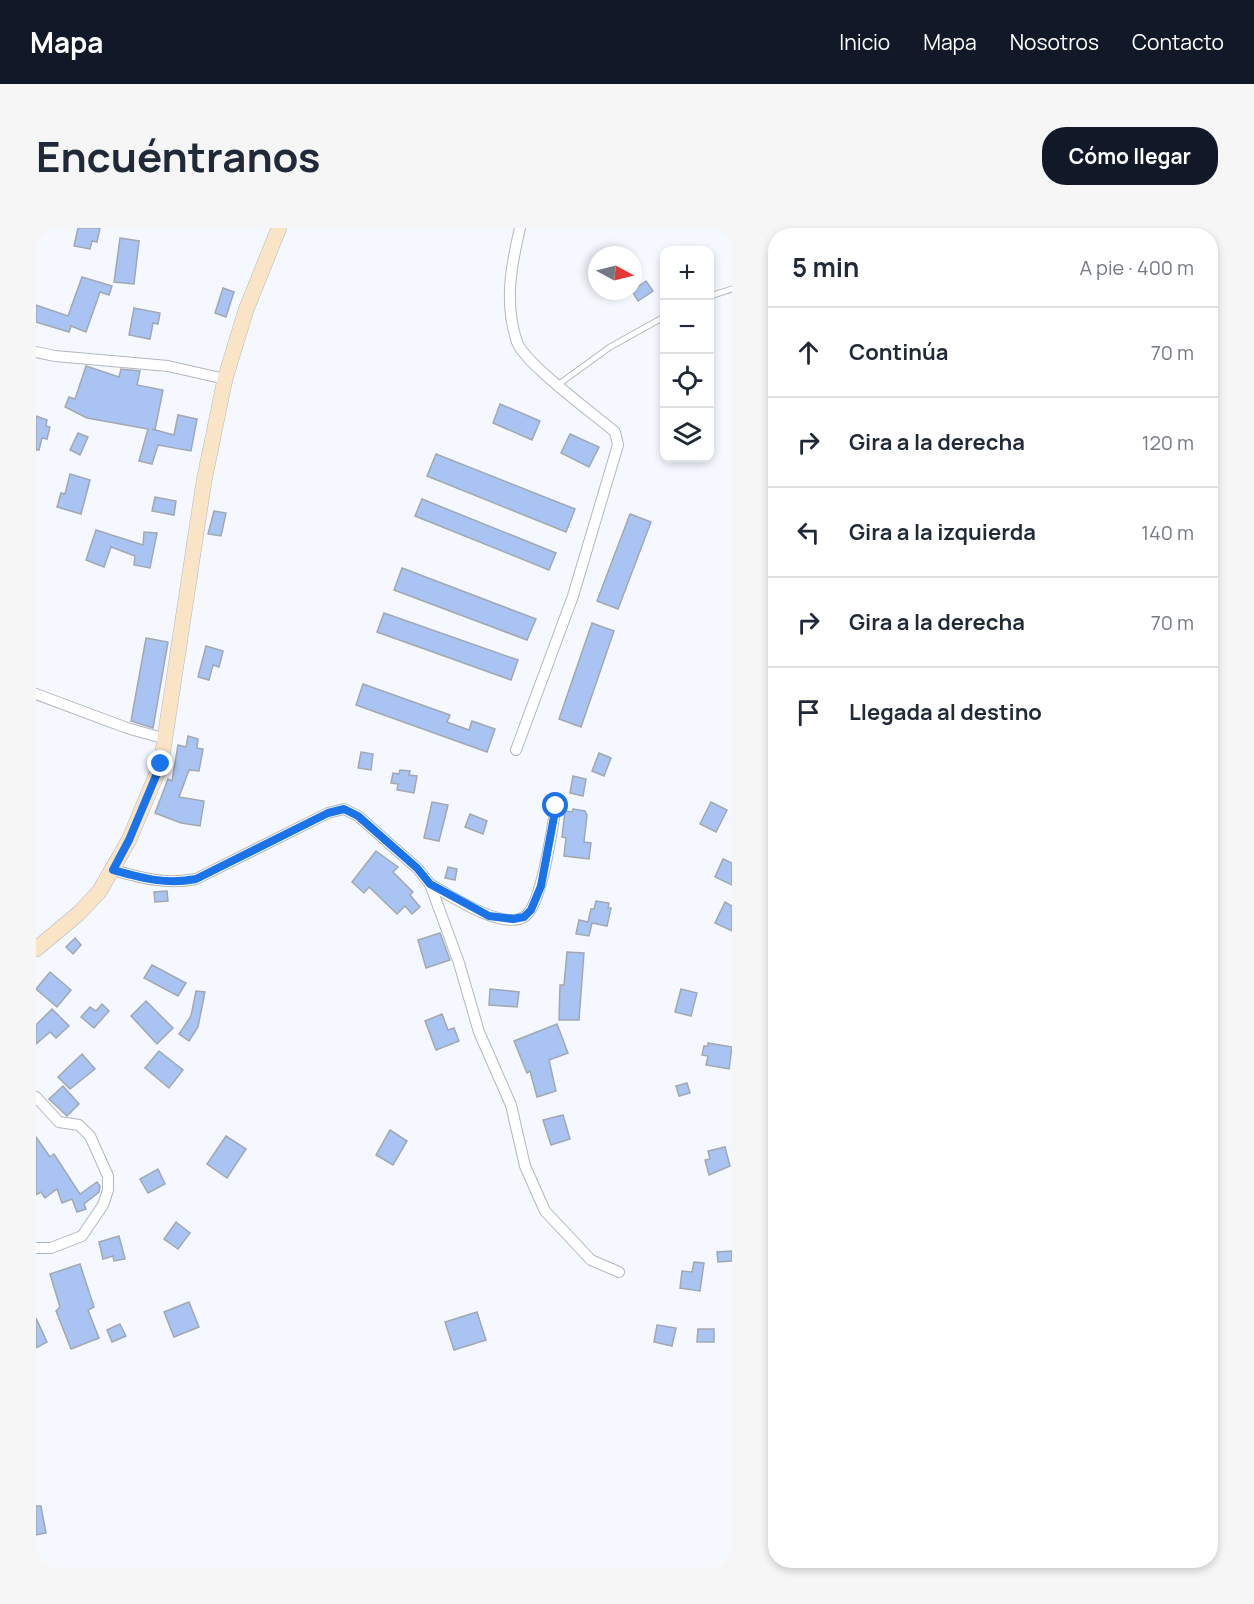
<!DOCTYPE html>
<html lang="es">
<head>
<meta charset="utf-8">
<style>
	:root { --surface:#fff; --page:#f6f6f7; --text:#1f2937; --muted:#747a83; --line:#e0e1e3; --accent:#111827 }
	body { margin:0; font-family:Manrope,sans-serif; background:var(--page); color:var(--text) }
	.controls { position:absolute; right:18px; top:18px; display:grid; overflow:hidden; border-radius:12px; box-shadow:0 3px 9px #0003 }
	.controls button { width:54px; height:54px; display:grid; place-items:center; padding:0; border:0; border-bottom:2px solid var(--line); background:var(--surface); color:var(--text); font:30px sans-serif }
	.compass { position:absolute; left:552px; top:18px; width:54px; height:54px; border-radius:50%; background:var(--surface); box-shadow:0 3px 9px #0003; rotate:97deg }
	.stop { position:absolute; width:18px; height:18px; margin:-14px; border:4px solid #1a73e8; border-radius:50%; background:#fff }
	.stop.end { background:#1a73e8; border-color:#fff; box-shadow:0 2px 6px #0008 }
	.list { margin:0; padding:0; list-style:none }
	h2 { display:flex; justify-content:space-between; align-items:center; height:78px; margin:0; padding:0 24px; font-size:26px }
	h2 small { font-size:20px; font-weight:400; color:var(--muted) }
	.list li { display:grid; grid-template-columns:39px 1fr auto; gap:18px; align-items:center; box-sizing:border-box; height:90px; padding:0 24px; border-top:2px solid var(--line) }
	.list b { display:block; font-size:22px; white-space:nowrap }
	.list em { font-size:20px; font-style:normal; color:var(--muted) }
	.icon { flex:none; width:33px; height:33px; fill:none; stroke:currentColor; stroke-width:2; stroke-linecap:round; stroke-linejoin:round }
	.map { position:relative; flex:none; width:696px; height:1340px; overflow:hidden; border-radius:24px }
	header { display:flex; align-items:center; gap:36px; box-sizing:border-box; height:84px; padding:0 30px; background:var(--accent); color:#fff }
	header strong { font-size:28px }
	nav { display:flex; gap:33px; margin-inline-start:auto; font-size:21px }
	.intro { display:flex; align-items:center; justify-content:space-between; box-sizing:border-box; height:144px; padding:0 36px }
	h1 { margin:0; font-size:42px }
	.button { padding:15px 27px; border-radius:24px; background:var(--accent); color:#fff; font-size:21px; font-weight:700 }
	main { display:flex; gap:36px; padding:0 36px }
	aside { flex:1; background:var(--surface); border-radius:24px; box-shadow:0 3px 9px #0003 }
	.map>svg:first-child { display:block }
	.building { fill:#a9c4f2; stroke:#a2a8b2; stroke-width:1.5 }
	.lines { fill:none; stroke-linecap:round; stroke-linejoin:round }
	.lane-casing { stroke:#b1b7c1; stroke-width:7 }
	.street-casing { stroke:#b1b7c1; stroke-width:12 }
	.secondary-casing { stroke:#b1b7c1; stroke-width:16 }
	.lane { stroke:#fff; stroke-width:5 }
	.street { stroke:#fff; stroke-width:10 }
	.secondary { stroke:#fae4c6; stroke-width:15 }
	.route { stroke:#1a73e8; stroke-width:8 }
</style>
</head>
<body>
<header>
<strong>Mapa</strong>
<nav><a>Inicio</a><a>Mapa</a><a>Nosotros</a><a>Contacto</a></nav>
</header>
<div class="intro"><h1>Encuéntranos</h1><a class="button">Cómo llegar</a></div>
<main>
<div class="map">
<svg width="696" height="1340" viewBox="0 0 696 1340">
	<rect width="100%" height="100%" fill="#f5f9ff"/>
	<g class="building">
		<polygon points="42,0 64,0 61,14 56,13 54,21 38,18"/>
		<polygon points="84,10 103,13 98,56 78,54"/>
		<polygon points="46,49 76,58 73,67 64,64 50,104 35,98 33,104 0,94 0,77 32,88"/>
		<polygon points="610,53 617,63 602,73 596,63"/>
		<polygon points="187,60 198,64 190,89 179,85"/>
		<polygon points="98,80 124,85 122,96 117,95 114,111 93,107"/>
		<polygon points="50,138 83,149 85,141 104,143 101,157 127,162 119,202 116,201 138,207 142,187 161,191 155,223 122,217 116,236 103,233 112,201 51,190 29,179 33,169 39,171"/>
		<polygon points="464,176 504,193 496,212 457,195"/>
		<polygon points="0,188 11,192 10,198 14,199 11,211 6,210 3,222 0,222"/>
		<polygon points="42,205 52,209 44,227 34,222"/>
		<polygon points="534,206 563,219 553,239 525,225"/>
		<polygon points="400,226 539,281 530,304 391,248"/>
		<polygon points="34,246 54,252 45,286 21,279 25,265 29,266"/>
		<polygon points="119,269 140,273 138,287 116,283"/>
		<polygon points="386,271 520,325 513,342 379,288"/>
		<polygon points="178,283 190,285 185,308 172,306"/>
		<polygon points="594,286 615,294 582,381 561,373"/>
		<polygon points="60,302 107,317 108,304 121,305 114,340 98,337 99,328 75,319 68,339 50,332"/>
		<polygon points="366,340 500,391 491,412 358,362"/>
		<polygon points="348,385 482,432 475,452 341,404"/>
		<polygon points="556,395 578,403 545,499 523,491"/>
		<polygon points="110,410 132,414 117,500 95,493"/>
		<polygon points="170,418 187,423 183,439 177,437 173,452 162,449"/>
		<polygon points="327,456 414,487 411,494 433,502 436,493 459,501 451,524 320,477"/>
		<polygon points="152,508 162,511 161,520 167,521 163,543 153,542 143,569 168,573 164,598 145,595 119,585 132,551 136,553 142,517 150,519"/>
		<polygon points="325,524 337,526 335,542 322,540"/>
		<polygon points="563,525 575,530 568,548 556,543"/>
		<polygon points="364,542 374,543 373,547 381,548 378,565 361,562 362,556 355,555 357,545 363,546"/>
		<polygon points="537,548 550,551 547,568 534,565"/>
		<polygon points="396,574 412,577 403,613 388,610"/>
		<polygon points="675,574 691,582 680,604 664,596"/>
		<polygon points="537,581 549,583 551,587 548,614 555,615 553,631 528,628 530,610 526,609 529,583 536,584"/>
		<polygon points="434,586 451,593 447,606 429,599"/>
		<polygon points="340,623 362,639 357,644 377,664 374,667 384,679 376,686 369,678 361,686 333,659 328,665 316,654"/>
		<polygon points="687,631 696,635 696,657 679,649"/>
		<polygon points="412,639 421,641 419,652 409,650"/>
		<polygon points="131,663 132,673 119,674 118,664"/>
		<polygon points="560,673 573,675 572,680 575,680 571,698 556,695 553,708 540,706 543,692 552,694 555,681 558,681"/>
		<polygon points="689,674 696,678 696,703 679,695"/>
		<polygon points="404,705 414,732 390,740 382,712"/>
		<polygon points="39,710 45,717 37,726 30,719"/>
		<polygon points="531,724 548,725 543,792 523,792 524,757 528,757"/>
		<polygon points="116,737 150,755 142,768 108,750"/>
		<polygon points="14,744 35,762 21,779 0,761"/>
		<polygon points="454,761 483,764 481,779 453,777"/>
		<polygon points="645,761 661,765 655,788 639,784"/>
		<polygon points="160,763 169,764 162,799 153,813 143,806 155,788"/>
		<polygon points="110,773 137,800 121,816 95,788"/>
		<polygon points="66,776 73,783 58,800 45,789 54,779 60,783"/>
		<polygon points="16,781 33,798 20,810 14,804 0,816 0,797"/>
		<polygon points="406,786 412,802 418,800 423,813 400,822 389,793"/>
		<polygon points="521,796 532,825 513,832 520,863 501,869 494,843 491,845 478,813"/>
		<polygon points="672,815 696,819 693,841 670,837 672,828 666,827 668,818 672,818"/>
		<polygon points="123,823 147,842 133,860 109,840"/>
		<polygon points="46,826 59,841 34,861 22,849"/>
		<polygon points="651,855 654,865 643,868 640,858"/>
		<polygon points="27,858 43,876 31,888 13,871"/>
		<polygon points="527,887 534,911 515,917 507,892"/>
		<polygon points="354,902 371,913 357,937 340,927"/>
		<polygon points="190,908 210,921 191,950 171,936"/>
		<polygon points="0,909 14,929 18,926 44,966 61,954 64,958 63,964 48,976 50,981 41,984 36,971 26,975 21,961 9,970 5,964 0,967"/>
		<polygon points="689,919 694,938 673,947 669,932 674,931 672,923"/>
		<polygon points="122,941 129,956 112,965 104,951"/>
		<polygon points="140,994 154,1005 142,1021 128,1011"/>
		<polygon points="83,1008 89,1031 78,1033 77,1028 67,1031 63,1014"/>
		<polygon points="696,1023 696,1033 682,1034 681,1024"/>
		<polygon points="658,1034 668,1035 664,1063 644,1060 646,1043 656,1044"/>
		<polygon points="44,1036 58,1079 52,1082 63,1110 35,1121 20,1083 24,1079 14,1046"/>
		<polygon points="153,1074 163,1099 138,1109 128,1084"/>
		<polygon points="441,1084 450,1112 418,1122 409,1094"/>
		<polygon points="0,1090 11,1114 0,1120"/>
		<polygon points="84,1096 90,1108 76,1114 71,1102"/>
		<polygon points="621,1097 640,1100 636,1118 618,1114"/>
		<polygon points="662,1101 678,1101 678,1114 661,1114"/>
		<polygon points="0,1278 5,1278 10,1305 0,1307"/>
	</g>
	<g class="lines">
		<g class="lane-casing">
			<g id="lane">
				<polyline points="674,68 696,61"/>
				<polyline points="523,156 574,119 628,89"/>
			</g>
		</g>
		<g class="street-casing">
			<g id="street">
				<polyline points="0,124 19,128 132,138 189,151"/>
				<polyline points="0,466 91,500 130,511"/>
				<path d="M480,522L537,368L582,217L579,204C558,186 489,136 481,114C468,76 475,38 484,0"/>
				<path d="M77,642C106,650 130,657 160,651L292,585L308,581L322,588L381,640L394,656L423,735L443,804L475,877L489,938L509,983L555,1032L583,1044"/>
				<path d="M394,656C415,668 465,702 488,689C506,679 516,600 520,578"/>
				<polyline points="0,869 23,894 43,897 54,908 72,948 72,962 67,977 46,1008 15,1020 0,1020"/>
			</g>
		</g>
		<g class="secondary-casing">
			<polyline id="secondary" points="0,721 42,686 63,664 93,612 125,536 168,253 189,151 210,82 243,0"/>
		</g>
		<use href="#lane" class="lane"/>
		<use href="#street" class="street"/>
		<use href="#secondary" class="secondary"/>
	</g>
	<g class="lines">
		<path class="route" d="M125,536L93,612L77,642C106,650 130,657 160,651L292,585L308,581L322,588L381,640L394,656L453,688L477,691L488,689L495,682L505,658L520,578"/>
	</g>
</svg>
<div class="controls">
<button>+</button>
<button>−</button>
<button><svg class="icon" aria-label="locate" viewBox="0 0 24 24"><circle cx="12" cy="12" r="6"/><path d="M12 2v4M12 18v4M2 12h4M18 12h4"/></svg></button>
<button><svg class="icon" aria-label="layers" viewBox="0 0 24 24"><path d="M12 4l9 5-9 5-9-5zM3 14l9 5 9-5"/></svg></button>
</div>
<svg class="compass" viewBox="-18 -18 36 36"><path d="M0-13l5 13h-10z" fill="#e53935"/><path d="M0 13l5-13h-10z" fill="#747a83"/></svg>
<div class="stop" style="left:520px;top:578px"></div>
<div class="stop end" style="left:125px;top:536px"></div>
</div>
<aside>
<h2>5 min<small>A pie · 400 m</small></h2>
<ul class="list">
<li><svg class="icon" aria-label="ahead" viewBox="0 0 24 24"><path d="M12 20V5M6 11l6-6 6 6"/></svg><div><b>Continúa</b></div><em>70 m</em></li>
<li><svg class="icon" aria-label="right" viewBox="0 0 24 24"><path d="M7 20v-9h11M14 6l5 5-5 5"/></svg><div><b>Gira a la derecha</b></div><em>120 m</em></li>
<li><svg class="icon" aria-label="left" viewBox="0 0 24 24"><path d="M17 20v-9H6M10 6l-5 5 5 5"/></svg><div><b>Gira a la izquierda</b></div><em>140 m</em></li>
<li><svg class="icon" aria-label="right" viewBox="0 0 24 24"><path d="M7 20v-9h11M14 6l5 5-5 5"/></svg><div><b>Gira a la derecha</b></div><em>70 m</em></li>
<li><svg class="icon" aria-label="arrive" viewBox="0 0 24 24"><path d="M6 21V4h12l-3 4 3 4H6"/></svg><div><b>Llegada al destino</b></div></li>
</ul>
</aside>
</main>
</body>
</html>
